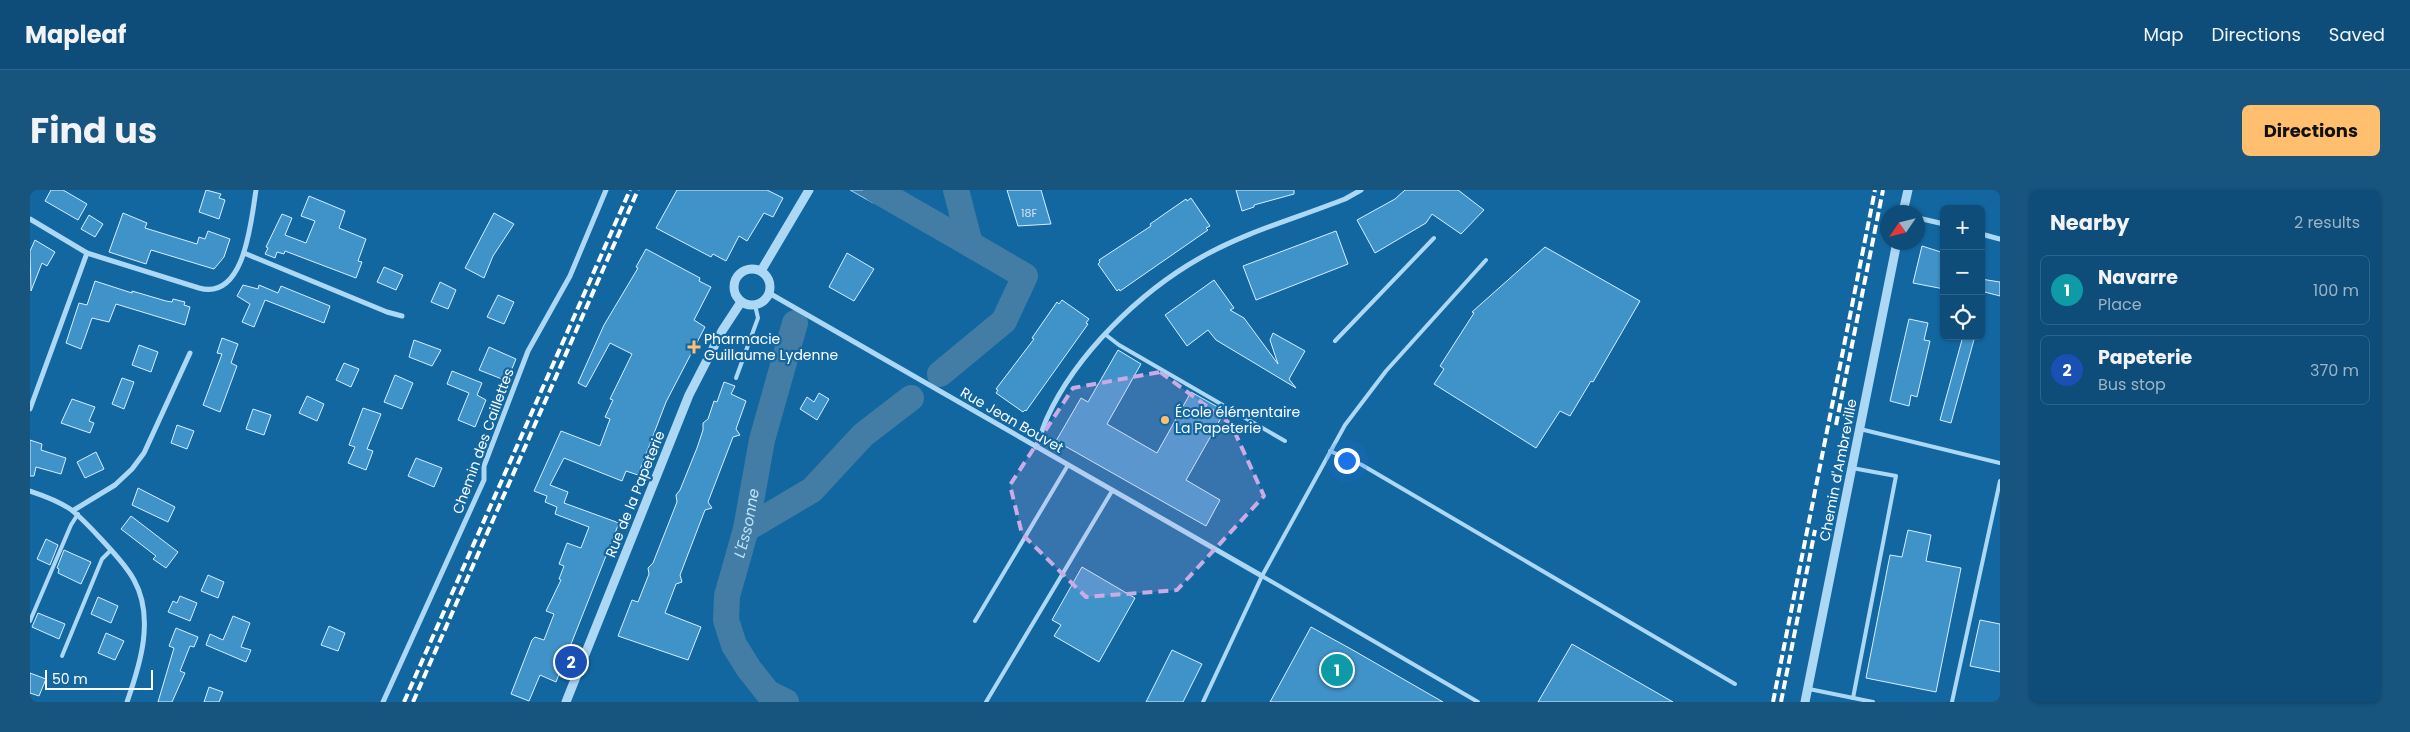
<!DOCTYPE html>
<html lang="en">
<head>
<meta charset="utf-8">
<style>
	:root { --surface:#0e4d79; --page:#17547e; --text:#f1f3f6; --muted:#9bb4c6; --line:#2e648a; --accent:#ffbf6f }
	body { margin:0; font-family:Poppins,sans-serif; background:var(--page); color:var(--text) }
	.controls { position:absolute; right:15px; top:15px; display:grid; overflow:hidden; border-radius:8px; box-shadow:0 1px 4px #0004 }
	.controls button { width:45px; height:45px; display:grid; place-items:center; padding:0; border:0; border-bottom:1px solid var(--line); background:var(--surface); color:var(--text); font:25px sans-serif }
	.compass { position:absolute; left:1850px; top:15px; width:45px; height:45px; border-radius:50%; background:var(--surface); box-shadow:0 1px 4px #0004; rotate:235deg }
	.scale { position:absolute; left:15px; bottom:12px; width:108px; box-sizing:border-box; padding-left:5px; border:2px solid #fff; border-top:0; font-size:14px; line-height:18px; white-space:nowrap; color:#fff; -webkit-text-stroke:4px #1367a1; paint-order:stroke }
	.you { position:absolute; left:1316px; top:270px; width:18px; height:18px; margin:-12px; border:4px solid #fff; border-radius:50%; background:#1a73e8; box-shadow:0 0 0 8px #1a73e833 }
	.badge { display:grid; place-items:center; width:32px; height:32px; border-radius:50%; background:var(--accent); color:#fff; font-size:16px; font-weight:700 }
	.pin { position:absolute; translate:-50% -50%; border:2px solid #fff; box-shadow:0 1px 5px #0006 }
	.list { margin:0; padding:0; list-style:none }
	h2 { display:flex; justify-content:space-between; align-items:center; height:65px; margin:0; padding:0 20px; font-size:21px }
	h2 small { font-size:16px; font-weight:400; color:var(--muted) }
	.list li { display:grid; grid-template-columns:32px 1fr auto; gap:15px; align-items:center; box-sizing:border-box; height:70px; margin:0 10px 10px; padding:0 10px; border:1px solid var(--line); border-radius:8px }
	.list b { display:block; font-size:19px; white-space:nowrap }
	.list p { margin:0; font-size:16px; white-space:nowrap; color:var(--muted) }
	.list em { font-size:16px; font-style:normal; color:var(--muted) }
	.icon { flex:none; width:28px; height:28px; fill:none; stroke:currentColor; stroke-width:2; stroke-linecap:round; stroke-linejoin:round }
	.map { position:relative; flex:none; width:1970px; height:512px; overflow:hidden; border-radius:8px }
	header { display:flex; align-items:center; gap:30px; box-sizing:border-box; height:70px; padding:0 25px; background:var(--surface); border-bottom:1px solid var(--line) }
	header strong { font-size:24px }
	nav { display:flex; gap:28px; margin-inline-start:auto; font-size:18px }
	.intro { display:flex; align-items:center; justify-content:space-between; box-sizing:border-box; height:120px; padding:0 30px }
	h1 { margin:0; font-size:35px }
	.button { padding:12px 22px; border-radius:8px; background:var(--accent); color:#111; font-size:18px; font-weight:700 }
	main { display:flex; gap:30px; padding:0 30px }
	aside { flex:1; background:var(--surface); border-radius:8px; box-shadow:0 1px 4px #0004 }
	.map>svg:first-child { display:block }
	.water { fill:#437da5; stroke:#9ed6f7 }
	.lines { fill:none; stroke-linecap:round; stroke-linejoin:round }
	.river { stroke:#437da5; stroke-width:26 }
	.building { fill:#4093c9; stroke:#d5eefe }
	.service { stroke:#acd8f5; stroke-width:4 }
	.minor { stroke:#acd8f5; stroke-width:5 }
	.tertiary { stroke:#acd8f5; stroke-width:9 }
	.rail { stroke:#fff; stroke-width:4; stroke-dasharray:9 4; stroke-linecap:butt }
	.marked { fill:#caabe5; fill-opacity:0.2; stroke:#caabe5; stroke-width:4; stroke-dasharray:10 6; stroke-linejoin:round }
	.poi-dot { fill:#ffbf6f; stroke:#1367a1; stroke-width:2 }
	.labels { text-anchor:middle; dominant-baseline:central; stroke-width:4.5; stroke-linejoin:round; paint-order:stroke }
	.number-label { font-size:11px; fill:#cfe4f2 }
	.poi-label { font-size:14px; fill:#fff; stroke:#1367a1; text-anchor:start }
	.street-label { font-size:14px; fill:#fff; stroke:#1367a1 }
	.water-label { font-size:15px; font-style:italic; fill:#c0e4fb; stroke:#1367a1 }
</style>
</head>
<body>
<header>
<strong>Mapleaf</strong>
<nav><a>Map</a><a>Directions</a><a>Saved</a></nav>
</header>
<div class="intro"><h1>Find us</h1><a class="button">Directions</a></div>
<main>
<div class="map">
<svg width="1970" height="512" viewBox="0 0 1970 512">
	<rect width="100%" height="100%" fill="#1367a1"/>
	<polygon class="water" points="820,0 851,0 843,13"/>
	<g class="lines">
		<g class="river">
			<polyline points="846,0 940,54"/>
			<polyline points="910,184 974,131 995,86 940,54 926,0"/>
			<polyline points="716,339 782,300 833,245 881,208"/>
			<path id="s1" d="M756,512L738,503L719,479L704,455L696,430L697,406L716,339L732,250L765,133"/>
		</g>
	</g>
	<g class="building">
		<polygon points="21,0 33,0 57,14 48,30 15,11"/>
		<polygon points="176,0 191,4 189,8 195,10 189,29 169,22"/>
		<polygon points="647,0 737,0 753,8 743,27 734,23 717,51 709,46 696,71 683,64 681,67 626,38"/>
		<polygon points="977,0 1011,0 1021,34 988,36"/>
		<polygon points="1206,0 1264,0 1264,4 1224,15 1224,17 1212,21"/>
		<polygon points="1375,0 1428,0 1454,20 1431,44 1402,24 1396,33 1345,63 1327,30 1365,9"/>
		<polygon points="279,6 315,21 309,38 336,49 328,71 332,72 326,88 255,61 254,64 247,62 245,68 235,64 238,58 236,57 252,24 262,28 255,45 276,53 285,31 271,26"/>
		<polygon points="1161,8 1180,36 1176,38 1178,40 1090,101 1089,99 1087,101 1068,74 1070,72 1069,70 1121,36 1120,34 1156,9 1157,11"/>
		<polygon points="93,23 117,33 115,38 167,54 169,47 175,49 178,41 200,49 194,67 184,79 121,60 116,74 79,62"/>
		<polygon points="464,23 484,34 463,66 454,88 435,78"/>
		<polygon points="59,25 73,34 65,47 51,39"/>
		<polygon points="1306,41 1318,74 1226,110 1213,76"/>
		<polygon points="5,50 25,62 17,76 12,73 1,101 0,61"/>
		<polygon points="1892,56 1914,63 1914,99 1883,93"/>
		<polygon points="1515,57 1610,111 1563,192 1561,191 1540,226 1530,221 1506,258 1404,194 1414,179 1410,176 1444,123 1442,122"/>
		<polygon points="616,59 670,88 669,91 681,97 664,130 675,137 636,212 608,285 596,281 592,291 534,268 520,295 538,302 534,313 589,333 526,492 510,485 499,511 481,504 502,450 505,447 514,450 524,424 516,421 531,390 529,389 534,376 529,374 537,353 551,358 559,337 525,324 527,317 515,312 517,306 504,301 531,241 570,256 580,229 575,227 583,210 580,209 602,164 580,153 556,197 548,193 574,135 608,78 606,77"/>
		<polygon points="817,63 844,79 824,111 799,97"/>
		<polygon points="354,77 373,85 366,100 347,92"/>
		<polygon points="1951,89 1970,92 1970,106 1951,101"/>
		<polygon points="1184,90 1204,118 1200,120 1214,128 1248,174 1240,150 1243,143 1275,161 1259,189 1266,198 1186,150 1178,140 1157,156 1135,125"/>
		<polygon points="65,91 102,103 102,101 136,111 142,112 143,109 155,112 154,115 160,117 155,135 86,114 79,132 62,128 51,159 36,153 49,113 57,115"/>
		<polygon points="410,92 426,100 418,119 401,112"/>
		<polygon points="213,95 228,99 229,95 248,103 251,96 300,116 294,133 235,110 224,137 212,132 220,114 207,106"/>
		<polygon points="468,105 484,112 474,134 457,127"/>
		<polygon points="1032,110 1059,129 1056,133 1058,134 996,221 995,220 993,222 966,203 968,200 966,199 1004,149 1002,148 1027,112 1029,114"/>
		<polygon points="1879,129 1898,133 1894,150 1900,151 1887,207 1881,205 1879,216 1860,211"/>
		<polygon points="1933,146 1945,146 1921,233 1910,230"/>
		<polygon points="192,148 208,154 201,173 207,176 190,222 173,215 192,164 187,163"/>
		<polygon points="384,150 411,160 402,176 379,167"/>
		<polygon points="109,155 128,162 121,182 102,175"/>
		<polygon points="459,157 486,169 477,191 449,180"/>
		<polygon points="1088,160 1111,174 1077,234 1127,263 1161,202 1195,221 1156,290 1190,310 1176,336 1026,251 1051,208 1058,212"/>
		<polygon points="314,173 329,179 321,197 306,190"/>
		<polygon points="422,181 452,193 447,205 456,210 445,237 428,230 439,203 417,194"/>
		<polygon points="365,185 383,193 372,219 354,212"/>
		<polygon points="92,188 104,192 94,219 82,214"/>
		<polygon points="694,192 705,196 701,204 716,211 706,239 710,245 703,247 678,312 682,318 675,320 650,385 652,392 646,394 635,423 671,437 658,470 588,446 602,410 608,412 619,384 618,378 623,373 647,312 646,305 650,300 667,258 673,240 673,233 678,229 684,211 687,212"/>
		<polygon points="789,203 799,209 787,230 770,219 777,207 784,212"/>
		<polygon points="277,206 294,214 287,231 269,223"/>
		<polygon points="42,209 65,217 59,231 64,233 60,243 31,233"/>
		<polygon points="333,218 351,224 337,259 343,261 336,280 318,273 325,257 319,255"/>
		<polygon points="223,219 241,225 234,245 216,239"/>
		<polygon points="147,235 164,241 157,259 141,253"/>
		<polygon points="0,250 12,254 11,260 36,268 31,284 6,277 4,286 0,286"/>
		<polygon points="66,262 74,279 55,288 47,272"/>
		<polygon points="386,268 412,278 404,297 378,286"/>
		<polygon points="108,298 145,317 138,332 102,315"/>
		<polygon points="101,326 148,362 136,378 123,369 126,366 91,339"/>
		<polygon points="1878,340 1901,345 1896,371 1931,378 1906,502 1836,488 1860,365 1872,367"/>
		<polygon points="16,349 28,355 20,375 7,369"/>
		<polygon points="34,360 61,372 51,394 28,383 29,379 27,378"/>
		<polygon points="1052,377 1105,408 1069,472 1024,446 1031,435 1022,430"/>
		<polygon points="178,385 194,392 188,408 171,401"/>
		<polygon points="150,406 167,413 160,431 138,422 143,411 147,413"/>
		<polygon points="68,407 88,416 81,433 61,424"/>
		<polygon points="8,423 35,434 29,449 2,437"/>
		<polygon points="203,426 220,433 211,457 221,460 216,472 176,455 180,444 193,450"/>
		<polygon points="1950,430 1970,434 1970,482 1940,476"/>
		<polygon points="299,436 315,443 308,461 291,455"/>
		<polygon points="1281,437 1321,459 1413,512 1240,512"/>
		<polygon points="146,438 168,447 164,457 160,456 150,481 155,483 142,512 128,512 144,458 139,456"/>
		<polygon points="76,443 94,451 85,470 68,463"/>
		<polygon points="1542,454 1643,512 1508,512"/>
		<polygon points="1142,460 1172,474 1153,512 1116,512"/>
		<polygon points="0,483 16,489 9,506 0,503"/>
		<polygon points="179,497 193,502 189,512 174,512"/>
	</g>
	<g class="lines">
		<g class="service">
			<polyline points="1076,145 1089,155 1255,251"/>
			<polyline points="1305,151 1404,48"/>
			<polyline points="706,188 728,128 725,115"/>
			<polyline points="1830,239 1970,273"/>
			<polyline points="1300,261 1332,275 1705,494"/>
			<polyline points="1822,278 1866,286 1823,508"/>
			<polyline points="1232,386 1448,512"/>
			<polyline points="0,431 41,335 48,324"/>
			<polyline points="945,431 1038,275"/>
			<polyline points="32,466 72,369 81,360"/>
			<polyline points="1779,499 1843,512"/>
			<polyline points="956,512 1082,301"/>
			<polyline points="1173,512 1232,386 1315,235 1356,181 1456,70"/>
			<polyline points="1922,512 1970,291"/>
		</g>
		<g class="minor">
			<polyline points="1888,28 1914,34"/>
			<path d="M0,29L57,63L169,98C215,111 221,31 226,0"/>
			<polyline points="1951,44 1970,49"/>
			<polyline points="214,63 357,122 372,126"/>
			<polyline points="739,103 1232,386"/>
			<polyline points="0,219 57,63"/>
			<path d="M1006,257C1010,248 1013,237 1017,228C1046,164 1110,102 1170,68C1215,42 1267,28 1315,9L1331,0"/>
			<path d="M0,301C39,314 44,320 71,349C83,362 96,375 104,390C125,428 110,475 97,512"/>
			<polyline points="44,320 85,295 102,279 114,263 160,163"/>
			<polyline points="353,512 454,290 454,276 498,161 540,86 576,0"/>
		</g>
		<g class="tertiary">
			<polyline points="1873,22 1878,0"/>
			<circle cx="722" cy="97" r="18"/>
			<polyline points="731,81 779,0"/>
			<polyline points="536,512 659,205 692,141 711,112"/>
			<polyline points="1775,512 1867,52"/>
		</g>
		<g class="rail">
			<polyline points="1806,235 1853,0"/>
			<polyline points="374,512 600,0"/>
			<polyline points="383,512 608,0"/>
			<polyline points="1743,512 1845,0"/>
			<polyline points="1751,512 1785,340"/>
		</g>
	</g>
	<path class="marked" d="M1130,182L1201,234L1234,306L1147,400L1056,407L992,344L980,295L1043,198Z"/>
	<g class="poi-dot">
		<path d="M661.5 149.5h5v5h5v5h-5v5h-5v-5h-5v-5h5z"/>
		<circle cx="1135" cy="230" r="5"/>
	</g>
	<g class="labels">
		<g class="number-label">
			<text x="999" y="23">18F</text>
		</g>
		<g class="poi-label">
			<text x="674" y="149">Pharmacie<tspan x="674" dy="16">Guillaume Lydenne</tspan></text>
			<text x="1145" y="222">École élémentaire<tspan x="1145" dy="16">La Papeterie</tspan></text>
		</g>
		<g class="street-label">
			<text transform="translate(982 230) rotate(30)">Rue Jean Bouvet</text>
			<text transform="translate(453 251) rotate(-70)">Chemin des Caillettes</text>
			<text transform="translate(1808 280) rotate(-79)">Chemin d'Ambreville</text>
			<text transform="translate(605 304) rotate(-68)">Rue de la Papeterie</text>
		</g>
		<g class="water-label">
			<text stroke="none"><textPath href="#s1" startOffset="205">L'Essonne</textPath></text>
		</g>
	</g>
</svg>
<div class="controls">
<button>+</button>
<button>−</button>
<button><svg class="icon" aria-label="locate" viewBox="0 0 24 24"><circle cx="12" cy="12" r="6"/><path d="M12 2v4M12 18v4M2 12h4M18 12h4"/></svg></button>
</div>
<svg class="compass" viewBox="-18 -18 36 36"><path d="M0-13l5 13h-10z" fill="#e53935"/><path d="M0 13l5-13h-10z" fill="#9bb4c6"/></svg>
<div class="scale">50 m</div>
<div class="you"></div>
<div class="pin badge" style="left:1307px;top:480px;background:#0f9aa8">1</div>
<div class="pin badge" style="left:541px;top:472px;background:#1a4fb4">2</div>
</div>
<aside>
<h2>Nearby<small>2 results</small></h2>
<ul class="list">
<li><span class="badge" style="background:#0f9aa8">1</span><div><b>Navarre</b><p>Place</p></div><em>100 m</em></li>
<li><span class="badge" style="background:#1a4fb4">2</span><div><b>Papeterie</b><p>Bus stop</p></div><em>370 m</em></li>
</ul>
</aside>
</main>
</body>
</html>
